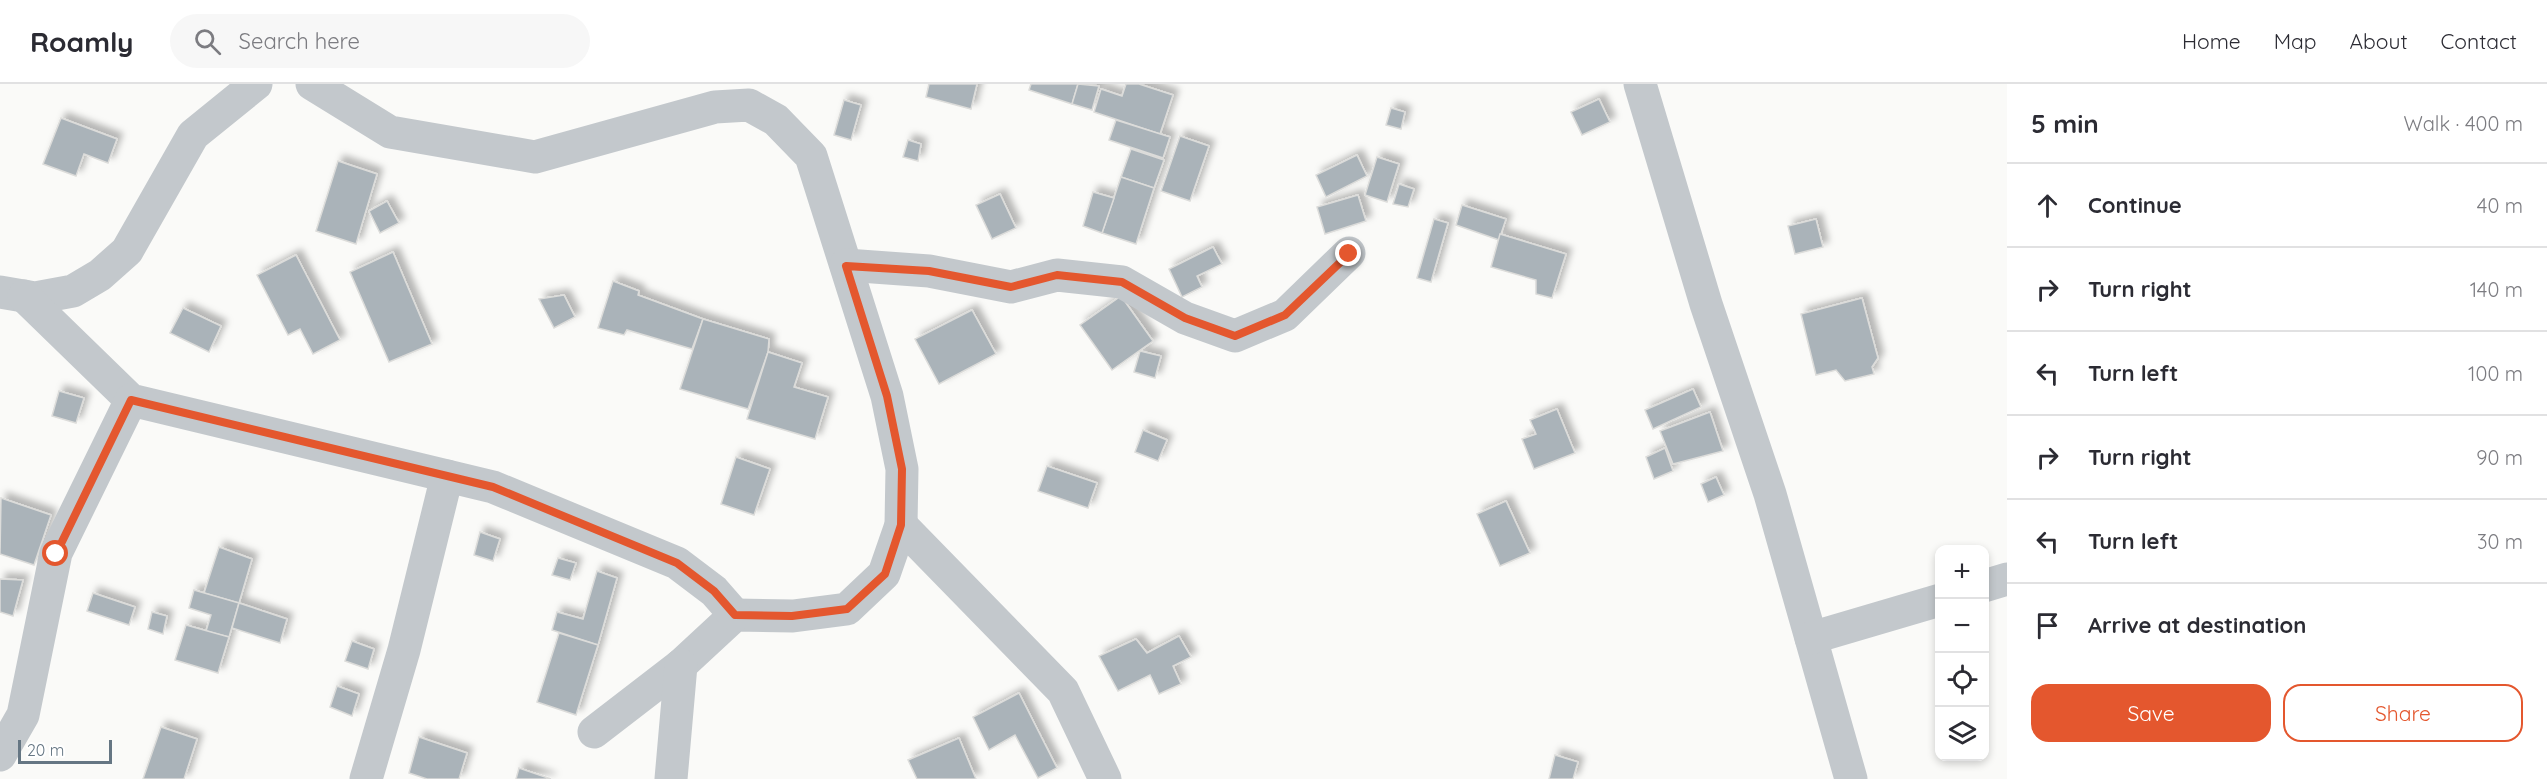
<!DOCTYPE html>
<html lang="en">
<head>
<meta charset="utf-8">
<style>
	:root { --surface:#fff; --page:#f7f7f7; --text:#2b2b33; --muted:#7c7c81; --line:#e1e1e2; --accent:#e4572e }
	body { margin:0; font-family:Quicksand,sans-serif; background:var(--page); color:var(--text) }
	.controls { position:absolute; right:18px; bottom:18px; display:grid; overflow:hidden; border-radius:12px; box-shadow:0 3px 9px #0003 }
	.controls button { width:54px; height:54px; display:grid; place-items:center; padding:0; border:0; border-bottom:2px solid var(--line); background:var(--surface); color:var(--text); font:30px sans-serif }
	.scale { position:absolute; left:18px; bottom:15px; width:94px; box-sizing:border-box; padding-left:6px; border:3px solid #657683; border-top:0; font-size:16px; line-height:21px; white-space:nowrap; color:#657683; -webkit-text-stroke:4px #fff; paint-order:stroke }
	.stop { position:absolute; width:18px; height:18px; margin:-14px; border:4px solid #e4572e; border-radius:50%; background:#fff }
	.stop.end { background:#e4572e; border-color:#fff; box-shadow:0 2px 6px #0008 }
	.list { margin:0; padding:0; list-style:none }
	h2 { display:flex; justify-content:space-between; align-items:center; height:78px; margin:0; padding:0 24px; font-size:26px }
	h2 small { font-size:20px; font-weight:400; color:var(--muted) }
	.list li { display:grid; grid-template-columns:39px 1fr auto; gap:18px; align-items:center; box-sizing:border-box; height:84px; padding:0 24px; border-top:2px solid var(--line) }
	.list b { display:block; font-size:22px; white-space:nowrap }
	.list em { font-size:20px; font-style:normal; color:var(--muted) }
	.actions { display:flex; gap:12px; padding:18px 24px }
	.actions a { flex:1; padding:14px 0; border:2px solid var(--accent); border-radius:18px; text-align:center; font-size:21px; color:var(--accent) }
	.actions .main { background:var(--accent); color:#fff }
	.icon { flex:none; width:33px; height:33px; fill:none; stroke:currentColor; stroke-width:2; stroke-linecap:round; stroke-linejoin:round }
	.map { position:relative; flex:none; width:2007px; height:695px; overflow:hidden }
	header { display:flex; align-items:center; gap:36px; box-sizing:border-box; height:84px; padding:0 30px; background:var(--surface); border-bottom:2px solid var(--line) }
	header strong { font-size:28px }
	nav { display:flex; gap:33px; margin-inline-start:auto; font-size:21px }
	.search { width:420px; height:54px; background:var(--page); display:flex; align-items:center; gap:15px; box-sizing:border-box; padding:0 21px; border-radius:33px; color:var(--muted); font-size:22px }
	main { display:flex }
	aside { flex:1; background:var(--surface) }
	.map>svg:first-child { display:block }
	.building { fill:#aab3b9; stroke:#dcdcda; stroke-width:1.5; filter:url(#shadow) }
	.lines { fill:none; stroke-linecap:round; stroke-linejoin:round }
	.street { stroke:#c3c8cc; stroke-width:33 }
	.route { stroke:#e4572e; stroke-width:8 }
</style>
</head>
<body>
<header>
<strong>Roamly</strong>
<div class="search"><svg class="icon" aria-label="search" viewBox="0 0 24 24"><circle cx="10" cy="10" r="6"/><path d="M15 15l6 6"/></svg>Search here</div>
<nav><a>Home</a><a>Map</a><a>About</a><a>Contact</a></nav>
</header>
<main>
<div class="map">
<svg width="2007" height="695" viewBox="0 0 2007 695">
	<defs>
		<filter id="shadow"><feDropShadow dx="5.5" dy="-5.5" stdDeviation="3" flood-color="#0004"/></filter>
	</defs>
	<rect width="100%" height="100%" fill="#fafaf8"/>
	<g class="building">
		<polygon points="929,0 977,0 971,25 926,13"/>
		<polygon points="1031,0 1078,0 1072,20 1029,6"/>
		<polygon points="1078,0 1099,2 1092,26 1072,20"/>
		<polygon points="1126,0 1139,0 1173,11 1160,50 1094,28 1101,5 1122,12"/>
		<polygon points="1599,15 1610,38 1582,51 1571,28"/>
		<polygon points="844,16 861,21 851,56 834,51"/>
		<polygon points="1391,24 1405,28 1401,45 1386,41"/>
		<polygon points="61,34 117,55 108,79 84,70 76,92 43,80"/>
		<polygon points="1116,36 1170,53 1163,74 1109,56"/>
		<polygon points="1180,52 1209,62 1190,117 1161,107"/>
		<polygon points="908,56 921,60 918,77 903,73"/>
		<polygon points="1131,65 1164,76 1154,104 1121,93"/>
		<polygon points="1357,71 1367,92 1326,113 1316,91"/>
		<polygon points="1377,73 1399,80 1387,118 1365,111"/>
		<polygon points="338,77 377,90 356,160 316,147"/>
		<polygon points="1121,93 1154,104 1136,160 1102,149"/>
		<polygon points="1399,100 1414,105 1408,123 1393,120"/>
		<polygon points="1093,108 1114,114 1102,149 1083,142"/>
		<polygon points="1000,110 1016,144 992,155 976,121"/>
		<polygon points="1358,111 1366,137 1325,150 1317,123"/>
		<polygon points="387,117 399,139 380,149 369,127"/>
		<polygon points="1462,121 1506,135 1499,156 1456,141"/>
		<polygon points="1434,135 1448,139 1431,198 1417,194"/>
		<polygon points="1816,135 1823,163 1795,170 1788,142"/>
		<polygon points="1500,150 1566,170 1552,214 1536,210 1536,196 1491,183"/>
		<polygon points="1213,163 1222,180 1197,192 1202,203 1182,213 1169,185"/>
		<polygon points="393,168 432,260 389,278 350,188"/>
		<polygon points="296,171 340,256 313,270 300,245 288,251 257,191"/>
		<polygon points="613,197 639,207 638,211 703,235 692,265 627,246 624,251 598,244"/>
		<polygon points="564,211 575,233 554,244 539,215"/>
		<polygon points="1121,212 1153,257 1112,286 1080,241"/>
		<polygon points="1862,214 1878,274 1872,283 1874,290 1845,297 1836,286 1816,291 1801,230"/>
		<polygon points="183,224 221,242 209,268 170,249"/>
		<polygon points="972,226 996,270 939,300 915,255"/>
		<polygon points="703,235 769,255 768,268 748,325 680,305"/>
		<polygon points="1140,267 1161,272 1155,294 1134,288"/>
		<polygon points="768,268 802,279 794,303 828,313 815,355 747,335"/>
		<polygon points="1693,305 1701,323 1653,345 1645,326"/>
		<polygon points="59,307 84,314 76,339 52,332"/>
		<polygon points="1557,325 1575,369 1534,385 1522,355 1536,350 1530,336"/>
		<polygon points="1710,328 1723,367 1673,380 1660,347"/>
		<polygon points="1143,346 1167,356 1158,377 1135,368"/>
		<polygon points="1665,364 1673,387 1654,395 1646,373"/>
		<polygon points="736,373 770,385 754,431 721,420"/>
		<polygon points="1047,382 1097,399 1088,424 1038,407"/>
		<polygon points="1716,393 1724,411 1708,418 1701,400"/>
		<polygon points="1,414 51,431 34,481 0,470"/>
		<polygon points="1506,417 1530,469 1500,482 1477,430"/>
		<polygon points="480,448 500,455 493,477 474,471"/>
		<polygon points="219,463 252,475 239,519 204,509"/>
		<polygon points="558,474 576,479 570,496 552,491"/>
		<polygon points="597,487 617,494 598,561 552,546 557,528 583,535"/>
		<polygon points="0,495 23,496 13,532 0,528"/>
		<polygon points="194,506 239,519 229,553 206,547 211,531 189,524"/>
		<polygon points="93,509 135,523 129,541 87,527"/>
		<polygon points="239,519 287,535 280,559 232,544"/>
		<polygon points="152,528 167,532 163,550 148,545"/>
		<polygon points="186,541 229,553 218,589 175,576"/>
		<polygon points="559,549 598,561 576,631 537,618"/>
		<polygon points="1179,552 1191,573 1173,582 1181,600 1159,610 1150,591 1118,607 1099,572 1136,555 1147,569"/>
		<polygon points="352,557 374,565 368,585 345,577"/>
		<polygon points="337,602 359,610 352,632 330,623"/>
		<polygon points="1019,609 1057,684 1038,694 1015,651 989,666 973,633"/>
		<polygon points="161,643 197,655 184,695 143,695"/>
		<polygon points="419,653 467,669 459,695 427,695 409,689"/>
		<polygon points="959,654 976,695 917,695 908,676"/>
		<polygon points="1555,671 1578,678 1573,695 1549,695"/>
		<polygon points="519,684 551,695 516,695"/>
	</g>
	<g class="lines">
		<g class="street">
			<polyline points="312,0 390,48 535,73 715,23 749,21 776,36 811,72 887,312 902,385 901,441 884,490 847,525 793,532 735,531 681,581 594,648"/>
			<polyline points="1640,0 1706,220 1770,410 1851,695"/>
			<polyline points="846,181 929,187 1011,203 1057,191 1122,198 1185,234 1235,252 1285,231 1349,169"/>
			<polyline points="0,208 35,214 73,207 100,191 127,167 193,51 256,0"/>
			<polyline points="24,212 131,316 493,403 677,479 714,507 735,531"/>
			<polyline points="901,441 1063,607 1105,695"/>
			<polyline points="1984,502 2007,495"/>
			<polyline points="1811,554 1940,516"/>
			<polyline points="0,671 23,631 56,469 131,316"/>
			<polyline points="366,695 404,566 447,392"/>
			<polyline points="671,695 681,581"/>
		</g>
	</g>
	<g class="lines">
		<polyline class="route" points="56,470 131,316 493,403 677,479 714,507 735,531 792,532 847,525 885,490 901,441 902,385 887,312 846,182 929,187 1011,203 1057,191 1122,198 1185,234 1235,252 1285,231 1349,170"/>
	</g>
</svg>
<div class="controls">
<button>+</button>
<button>−</button>
<button><svg class="icon" aria-label="locate" viewBox="0 0 24 24"><circle cx="12" cy="12" r="6"/><path d="M12 2v4M12 18v4M2 12h4M18 12h4"/></svg></button>
<button><svg class="icon" aria-label="layers" viewBox="0 0 24 24"><path d="M12 4l9 5-9 5-9-5zM3 14l9 5 9-5"/></svg></button>
</div>
<div class="scale">20 m</div>
<div class="stop" style="left:56px;top:470px"></div>
<div class="stop end" style="left:1349px;top:170px"></div>
</div>
<aside>
<h2>5 min<small>Walk · 400 m</small></h2>
<ul class="list">
<li><svg class="icon" aria-label="ahead" viewBox="0 0 24 24"><path d="M12 20V5M6 11l6-6 6 6"/></svg><div><b>Continue</b></div><em>40 m</em></li>
<li><svg class="icon" aria-label="right" viewBox="0 0 24 24"><path d="M7 20v-9h11M14 6l5 5-5 5"/></svg><div><b>Turn right</b></div><em>140 m</em></li>
<li><svg class="icon" aria-label="left" viewBox="0 0 24 24"><path d="M17 20v-9H6M10 6l-5 5 5 5"/></svg><div><b>Turn left</b></div><em>100 m</em></li>
<li><svg class="icon" aria-label="right" viewBox="0 0 24 24"><path d="M7 20v-9h11M14 6l5 5-5 5"/></svg><div><b>Turn right</b></div><em>90 m</em></li>
<li><svg class="icon" aria-label="left" viewBox="0 0 24 24"><path d="M17 20v-9H6M10 6l-5 5 5 5"/></svg><div><b>Turn left</b></div><em>30 m</em></li>
<li><svg class="icon" aria-label="arrive" viewBox="0 0 24 24"><path d="M6 21V4h12l-3 4 3 4H6"/></svg><div><b>Arrive at destination</b></div></li>
</ul>
<div class="actions"><a class="main">Save</a><a>Share</a></div>
</aside>
</main>
</body>
</html>
